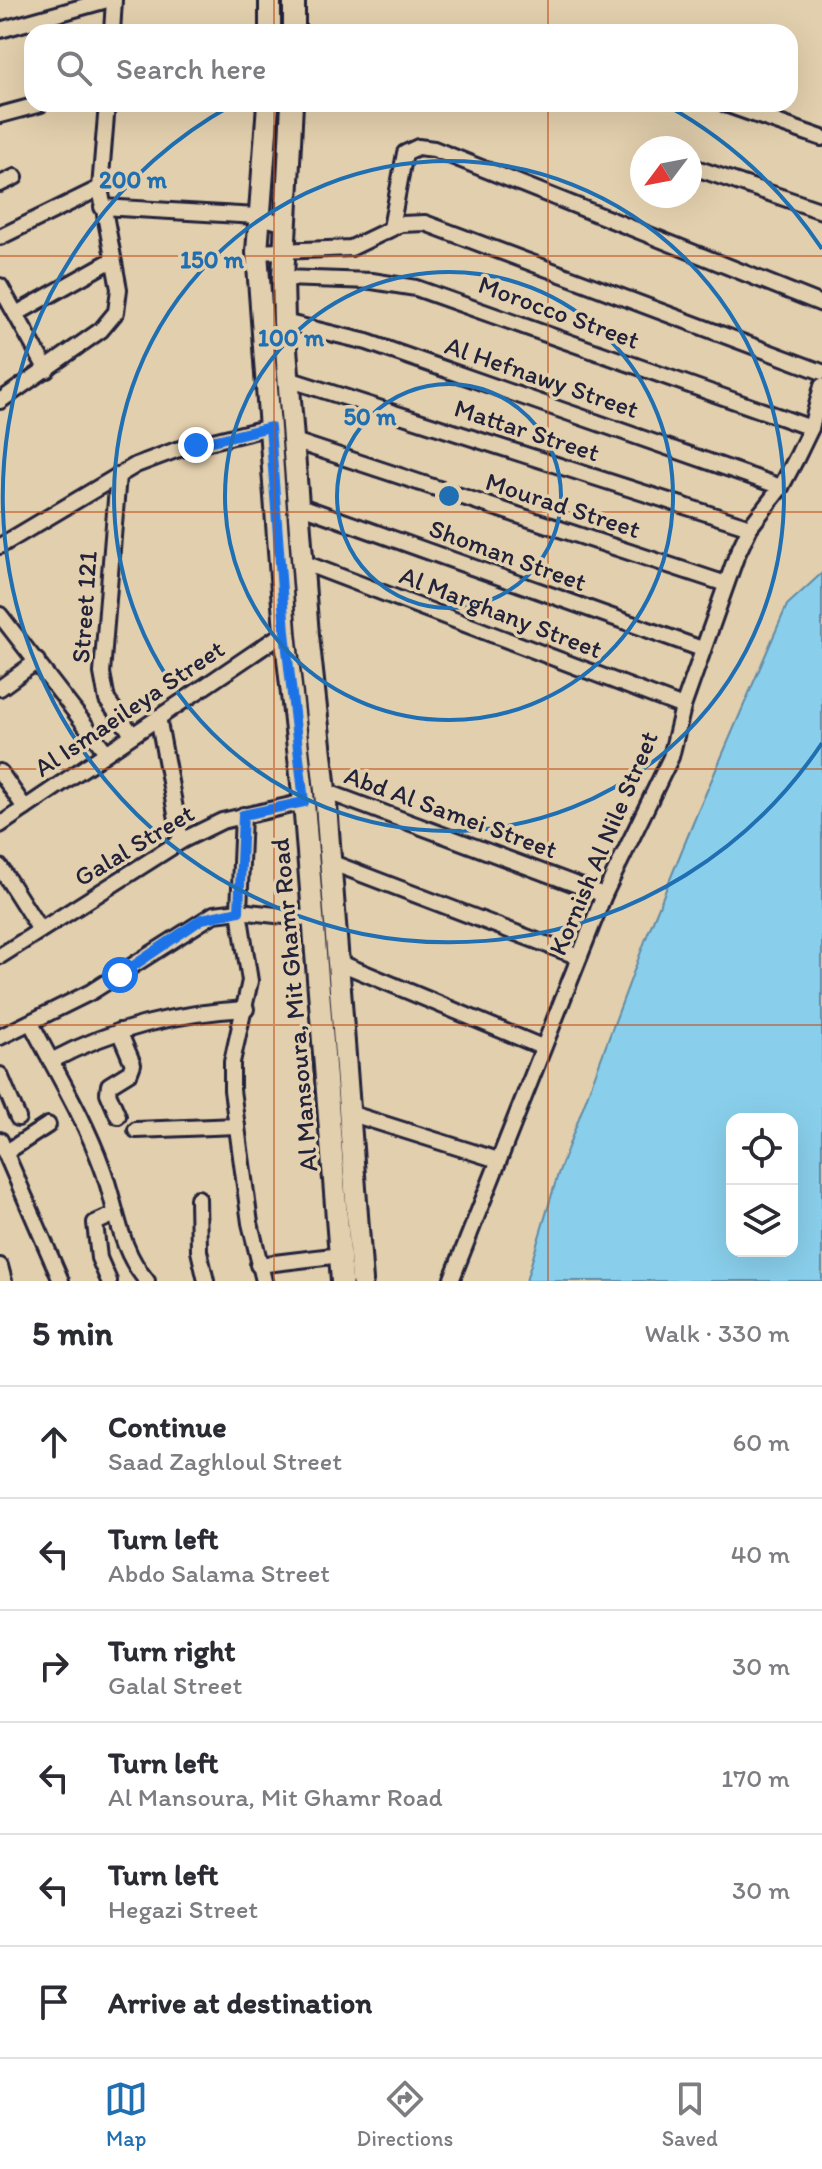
<!DOCTYPE html>
<html lang="en">
<head>
<meta charset="utf-8">
<style>
	:root { --surface:#fff; --page:#f7f7f7; --text:#2b2b33; --muted:#7c7c81; --line:#e1e1e2; --accent:#1f6fb2 }
	body { margin:0; font-family:Itim,sans-serif; background:var(--page); color:var(--text) }
	.controls { position:absolute; right:24px; bottom:24px; display:grid; overflow:hidden; border-radius:16px; box-shadow:0 8px 32px #0002 }
	.controls button { width:72px; height:72px; display:grid; place-items:center; padding:0; border:0; border-bottom:2px solid var(--line); background:var(--surface); color:var(--text); font:40px sans-serif }
	.compass { position:absolute; left:630px; top:136px; width:72px; height:72px; border-radius:50%; background:var(--surface); box-shadow:0 8px 32px #0002; rotate:238deg }
	.stop { position:absolute; width:24px; height:24px; margin:-18px; border:6px solid #1a73e8; border-radius:50%; background:#fff }
	.stop.end { background:#1a73e8; border-color:#fff; box-shadow:0 2px 8px #0008 }
	.list { margin:0; padding:0; list-style:none }
	h2 { display:flex; justify-content:space-between; align-items:center; height:104px; margin:0; padding:0 32px; font-size:34px }
	h2 small { font-size:26px; font-weight:400; color:var(--muted) }
	.list li { display:grid; grid-template-columns:52px 1fr auto; gap:24px; align-items:center; box-sizing:border-box; height:112px; padding:0 32px; border-top:2px solid var(--line) }
	.list b { display:block; font-size:30px; white-space:nowrap }
	.list p { margin:0; font-size:26px; white-space:nowrap; color:var(--muted) }
	.list em { font-size:26px; font-style:normal; color:var(--muted) }
	.icon { flex:none; width:44px; height:44px; fill:none; stroke:currentColor; stroke-width:2; stroke-linecap:round; stroke-linejoin:round }
	.map { position:relative; flex:none; width:822px; height:1281px; overflow:hidden }
	.search { position:absolute; background:var(--surface); box-shadow:0 8px 32px #0002; left:24px; right:24px; top:24px; height:88px; display:flex; align-items:center; gap:20px; box-sizing:border-box; padding:0 28px; border-radius:24px; color:var(--muted); font-size:30px }
	.sheet { height:776px; background:var(--surface) }
	nav { display:flex; justify-content:space-around; align-items:center; box-sizing:border-box; height:112px; border-top:2px solid var(--line); background:var(--surface); font-size:22px; color:var(--muted) }
	nav a { display:grid; justify-items:center; gap:4px }
	nav .on { color:var(--accent) }
	.map>svg:first-child { display:block }
	.water { fill:#89cfeb; stroke:#608aa5; stroke-width:2; fill-rule:evenodd }
	.lines { fill:none; stroke-linecap:round; stroke-linejoin:round }
	.minor-casing { stroke:#22223b; stroke-width:20 }
	.secondary-casing { stroke:#22223b; stroke-width:26 }
	.minor { stroke:#e2cfad; stroke-width:14 }
	.secondary { stroke:#e2cfad; stroke-width:20 }
	.route { stroke:#1a73e8; stroke-width:10 }
	.grid { fill:none; stroke:#c04e15; stroke-width:2; stroke-opacity:0.55 }
	.ring { fill:none; stroke:#1f6fb2; stroke-width:4 }
	.labels { text-anchor:middle; dominant-baseline:central; stroke-width:7; stroke-linejoin:round; paint-order:stroke }
	.street-label { font-size:26px; fill:#22223b; stroke:#e2cfad }
	.centre { fill:#1f6fb2; stroke:#e2cfad; stroke-width:4 }
	.ring-label { font-size:24px; text-anchor:middle; font-weight:bold; fill:#1f6fb2; stroke:#e2cfad; stroke-width:7; stroke-linejoin:round; paint-order:stroke }
</style>
</head>
<body>
<div class="map">
<svg width="822" height="1281" viewBox="0 0 822 1281">
	<rect width="100%" height="100%" fill="#e2cfad"/>
	<filter id="ink" filterUnits="userSpaceOnUse"><feTurbulence type="fractalNoise" baseFrequency=".0125" numOctaves="2"/><feDisplacementMap in="SourceGraphic" scale="16" xChannelSelector="R" yChannelSelector="G"/><feConvolveMatrix kernelMatrix="1 2 1 2 8 2 1 2 1" color-interpolation-filters="sRGB"/></filter>
	<g filter="url(#ink)">
		<path class="water" d="M822,573V1281H526L558,1174L648,933L696,816L787,605ZM732,1119H792V1251H732Z"/>
		<g class="lines">
			<g class="minor-casing">
				<g id="minor">
					<polyline points="0,30 107,0"/>
					<polyline points="112,32 114,0"/>
					<polyline points="725,104 822,138"/>
					<polyline points="0,115 41,104"/>
					<polyline points="690,166 822,211"/>
					<polyline points="0,184 15,177"/>
					<polyline points="102,207 257,216 286,224"/>
					<polyline points="391,228 405,153 418,147 434,149 822,304"/>
					<polyline points="0,237 100,188"/>
					<polyline points="257,252 351,248 401,224 425,223 822,372"/>
					<polyline points="283,278 372,281 416,288 811,428"/>
					<polyline points="0,286 47,370"/>
					<polyline points="16,314 112,260"/>
					<polyline points="284,322 367,342 781,487"/>
					<polyline points="288,379 750,527"/>
					<polyline points="0,401 101,330 116,312 119,289 100,188 107,104"/>
					<polyline points="294,441 726,584"/>
					<polyline points="118,475 102,673 107,700 132,734"/>
					<polyline points="298,505 702,649"/>
					<polyline points="0,546 136,465 176,450 270,427"/>
					<polyline points="302,562 683,707"/>
					<polyline points="0,615 106,752"/>
					<polyline points="0,688 37,661"/>
					<polyline points="158,717 181,841"/>
					<polyline points="0,772 25,808"/>
					<polyline points="325,791 604,895"/>
					<polyline points="243,815 239,911 250,981 232,1062 232,1090 250,1223 264,1281"/>
					<polyline points="0,825 285,632"/>
					<polyline points="330,862 579,957"/>
					<polyline points="0,867 40,930"/>
					<polyline points="0,956 181,841 222,821 304,802"/>
					<polyline points="338,962 542,1047"/>
					<path d="M31,1023C55,1070 84,1117 102,1167C117,1206 118,1248 147,1281"/>
					<polyline points="0,1037 91,992 214,914 239,911 312,919"/>
					<path d="M51,1061C113,1028 176,1013 246,1009"/>
					<polyline points="0,1075 18,1118"/>
					<polyline points="349,1113 498,1160"/>
					<polyline points="118,1116 108,1093 109,1085 130,1072 133,1064 119,1031"/>
					<polyline points="136,1130 237,1126"/>
					<polyline points="0,1140 61,1281"/>
					<polyline points="5,1153 48,1125"/>
					<polyline points="198,1198 199,1251 206,1281"/>
					<polyline points="258,1265 341,1255"/>
					<polyline points="0,1266 4,1281"/>
					<polyline points="109,1281 99,1258 95,1223 115,1214"/>
					<polyline points="451,1281 604,895 671,757 683,707 736,557 750,527 781,487 797,457 811,428 822,386"/>
				</g>
			</g>
			<g class="secondary-casing">
				<g id="secondary">
					<polyline points="270,32 270,0"/>
					<polyline points="294,32 294,0"/>
					<polyline points="268,104 257,252 285,632 304,802 342,1281"/>
					<polyline points="292,104 283,278 284,322 308,635 325,791 362,1281"/>
				</g>
			</g>
			<use href="#minor" class="minor"/>
			<use href="#secondary" class="secondary"/>
		</g>
	</g>
	<g class="lines" filter="url(#ink)">
		<polyline class="route" points="120,975 202,919 239,911 243,815 304,802 285,632 270,427 196,445"/>
	</g>
	<path class="grid" d="M274,0V32M548,0V32M274,104V1281M548,104V1281M0,256H822M0,512H822M0,769H822M0,1025H822"/>
	<g class="ring">
		<circle cx="449" cy="496" r="112"/>
		<circle cx="449" cy="496" r="224"/>
		<circle cx="449" cy="496" r="335"/>
		<path d="M822 743A447 447 0 1 1 232 105M666 105A447 447 0 0 1 822 249"/>
	</g>
	<g class="labels">
		<g class="street-label">
			<text transform="translate(559 312) rotate(20)">Morocco Street</text>
			<text transform="translate(542 377) rotate(19)">Al Hefnawy Street</text>
			<text transform="translate(527 430) rotate(18)">Mattar Street</text>
			<text transform="translate(563 505) rotate(18)">Mourad Street</text>
			<text transform="translate(508 555) rotate(20)">Shoman Street</text>
			<text transform="translate(84 607) rotate(-86)">Street 121</text>
			<text transform="translate(501 612) rotate(21)">Al Marghany Street</text>
			<text transform="translate(129 708) rotate(-34)">Al Ismaeileya Street</text>
			<text transform="translate(451 812) rotate(20)">Abd Al Samei Street</text>
			<text transform="translate(603 843) rotate(-67)">Kornish Al Nile Street</text>
			<text transform="translate(134 845) rotate(-31)">Galal Street</text>
			<text transform="translate(294 1005) rotate(-95)">Al Mansoura, Mit Ghamr Road</text>
		</g>
	</g>
	<circle cx="449" cy="496" r="12" class="centre"/>
	<g class="ring-label">
		<text x="133" y="188">200 m</text>
		<text x="212" y="268">150 m</text>
		<text x="291" y="346">100 m</text>
		<text x="370" y="425">50 m</text>
	</g>
</svg>
<div class="controls">
<button><svg class="icon" aria-label="locate" viewBox="0 0 24 24"><circle cx="12" cy="12" r="6"/><path d="M12 2v4M12 18v4M2 12h4M18 12h4"/></svg></button>
<button><svg class="icon" aria-label="layers" viewBox="0 0 24 24"><path d="M12 4l9 5-9 5-9-5zM3 14l9 5 9-5"/></svg></button>
</div>
<svg class="compass" viewBox="-18 -18 36 36"><path d="M0-13l5 13h-10z" fill="#e53935"/><path d="M0 13l5-13h-10z" fill="#7c7c81"/></svg>
<div class="stop" style="left:120px;top:975px"></div>
<div class="stop end" style="left:196px;top:445px"></div>
<div class="search"><svg class="icon" aria-label="search" viewBox="0 0 24 24"><circle cx="10" cy="10" r="6"/><path d="M15 15l6 6"/></svg>Search here</div>
</div>
<section class="sheet">
<h2>5 min<small>Walk · 330 m</small></h2>
<ul class="list">
<li><svg class="icon" aria-label="ahead" viewBox="0 0 24 24"><path d="M12 20V5M6 11l6-6 6 6"/></svg><div><b>Continue</b><p>Saad Zaghloul Street</p></div><em>60 m</em></li>
<li><svg class="icon" aria-label="left" viewBox="0 0 24 24"><path d="M17 20v-9H6M10 6l-5 5 5 5"/></svg><div><b>Turn left</b><p>Abdo Salama Street</p></div><em>40 m</em></li>
<li><svg class="icon" aria-label="right" viewBox="0 0 24 24"><path d="M7 20v-9h11M14 6l5 5-5 5"/></svg><div><b>Turn right</b><p>Galal Street</p></div><em>30 m</em></li>
<li><svg class="icon" aria-label="left" viewBox="0 0 24 24"><path d="M17 20v-9H6M10 6l-5 5 5 5"/></svg><div><b>Turn left</b><p>Al Mansoura, Mit Ghamr Road</p></div><em>170 m</em></li>
<li><svg class="icon" aria-label="left" viewBox="0 0 24 24"><path d="M17 20v-9H6M10 6l-5 5 5 5"/></svg><div><b>Turn left</b><p>Hegazi Street</p></div><em>30 m</em></li>
<li><svg class="icon" aria-label="arrive" viewBox="0 0 24 24"><path d="M6 21V4h12l-3 4 3 4H6"/></svg><div><b>Arrive at destination</b></div></li>
</ul>
</section>
<nav>
<a class="on"><svg class="icon" aria-label="map" viewBox="0 0 24 24"><path d="M3 6l6-2 6 2 6-2v14l-6 2-6-2-6 2zM9 4v14M15 6v14"/></svg>Map</a>
<a><svg class="icon" aria-label="directions" viewBox="0 0 24 24"><path d="M12 3l9 9-9 9-9-9zM9 14v-3h6M13 9l2 2-2 2"/></svg>Directions</a>
<a><svg class="icon" aria-label="saved" viewBox="0 0 24 24"><path d="M7 4h10v16l-5-4-5 4z"/></svg>Saved</a>
</nav>
</body>
</html>
